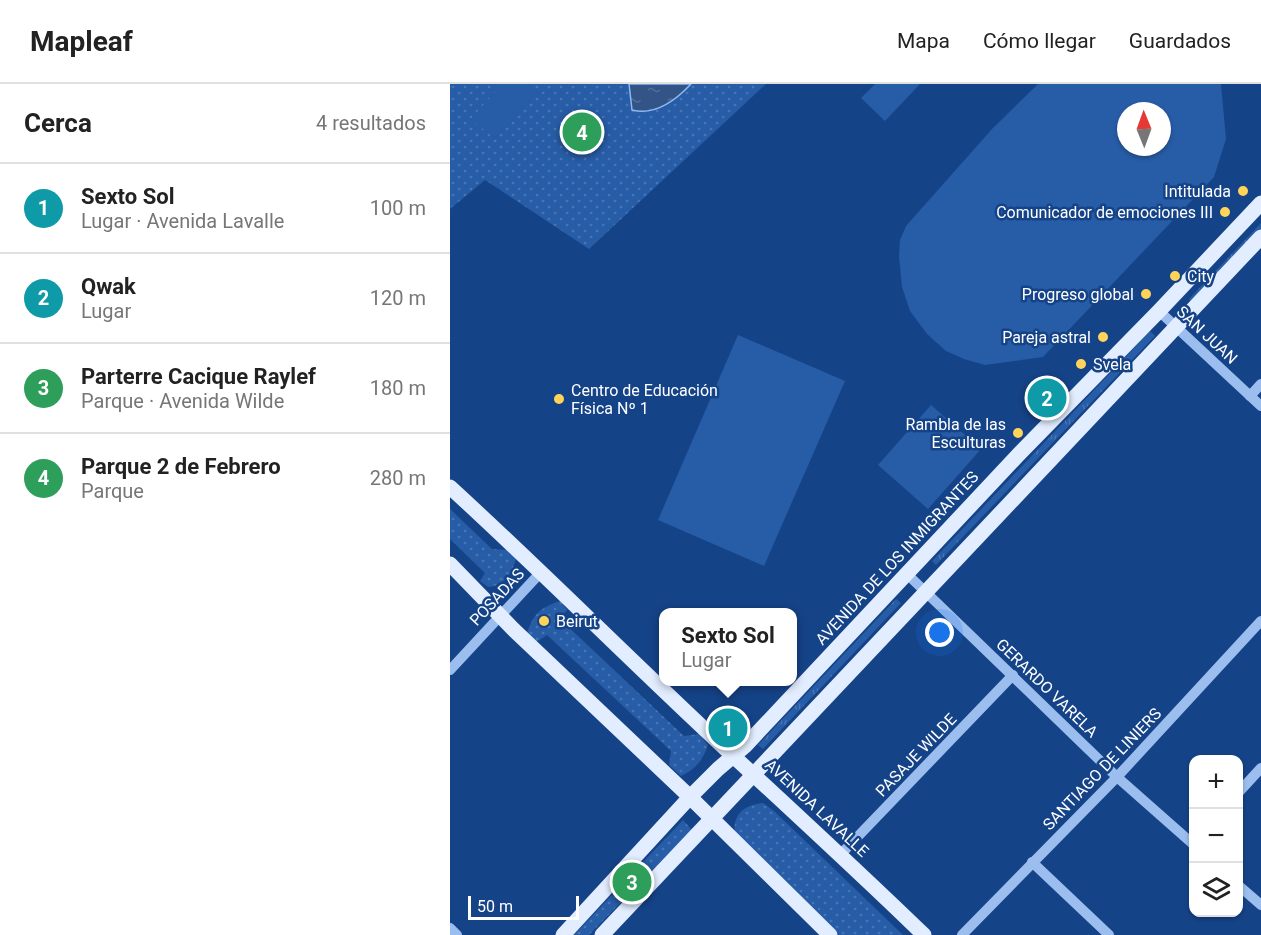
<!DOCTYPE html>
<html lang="es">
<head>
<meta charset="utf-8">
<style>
	:root { --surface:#fff; --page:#f2f2f2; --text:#222; --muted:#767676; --line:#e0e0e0; --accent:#85723a }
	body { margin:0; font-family:Roboto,sans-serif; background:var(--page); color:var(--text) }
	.controls { position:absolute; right:18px; bottom:18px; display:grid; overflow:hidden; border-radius:12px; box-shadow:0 2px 4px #0004 }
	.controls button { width:54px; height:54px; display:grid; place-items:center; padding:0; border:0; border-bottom:2px solid var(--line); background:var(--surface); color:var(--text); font:30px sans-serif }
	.compass { position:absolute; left:667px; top:18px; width:54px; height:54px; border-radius:50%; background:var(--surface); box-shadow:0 2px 4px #0004; rotate:359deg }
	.scale { position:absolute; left:18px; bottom:15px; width:111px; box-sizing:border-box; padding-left:6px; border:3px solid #fff; border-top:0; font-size:16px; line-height:21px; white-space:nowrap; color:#fff; -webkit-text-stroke:4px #154388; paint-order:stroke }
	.you { position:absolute; left:490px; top:549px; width:21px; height:21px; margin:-15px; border:4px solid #fff; border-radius:50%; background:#1a73e8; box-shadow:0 0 0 9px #1a73e833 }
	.badge { display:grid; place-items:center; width:39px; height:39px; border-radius:50%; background:var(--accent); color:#fff; font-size:20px; font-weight:700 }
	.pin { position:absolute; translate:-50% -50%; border:3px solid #fff; box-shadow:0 2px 6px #0006 }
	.popup { position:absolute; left:209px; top:524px; width:138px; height:78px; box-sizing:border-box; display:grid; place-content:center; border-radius:12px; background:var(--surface); filter:drop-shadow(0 2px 4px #0005); font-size:20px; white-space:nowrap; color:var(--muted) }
	.popup b { font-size:22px; color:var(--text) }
	.popup::after { content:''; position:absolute; left:50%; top:100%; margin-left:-12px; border:12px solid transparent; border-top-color:var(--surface) }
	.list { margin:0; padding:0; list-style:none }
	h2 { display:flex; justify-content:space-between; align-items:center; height:78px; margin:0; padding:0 24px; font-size:26px }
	h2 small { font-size:20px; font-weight:400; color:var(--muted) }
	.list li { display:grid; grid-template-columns:39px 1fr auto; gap:18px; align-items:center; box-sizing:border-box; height:90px; padding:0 24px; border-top:2px solid var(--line) }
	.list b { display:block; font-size:22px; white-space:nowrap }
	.list p { margin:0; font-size:20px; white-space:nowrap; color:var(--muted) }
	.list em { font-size:20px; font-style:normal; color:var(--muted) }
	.icon { flex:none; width:33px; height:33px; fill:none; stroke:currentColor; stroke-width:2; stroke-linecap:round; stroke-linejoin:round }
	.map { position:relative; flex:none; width:811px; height:851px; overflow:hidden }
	header { display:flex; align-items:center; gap:36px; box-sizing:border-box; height:84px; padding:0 30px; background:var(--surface); border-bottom:2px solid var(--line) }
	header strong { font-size:28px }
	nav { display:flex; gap:33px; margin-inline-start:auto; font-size:21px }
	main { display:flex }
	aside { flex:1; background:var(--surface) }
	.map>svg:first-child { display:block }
	.grass { fill:url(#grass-tufts) }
	.park { fill:url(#park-dots) }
	.pitch { fill:#275ca6; fill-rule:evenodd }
	.water { fill:url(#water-ripples); stroke:#8db8f2; stroke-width:1.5 }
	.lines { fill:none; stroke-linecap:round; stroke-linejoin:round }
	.minor { stroke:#9bbeef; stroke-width:10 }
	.major { stroke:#e2edff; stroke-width:15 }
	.poi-dot { fill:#ffd458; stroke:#154388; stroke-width:2 }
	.labels { text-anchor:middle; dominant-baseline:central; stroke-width:5; stroke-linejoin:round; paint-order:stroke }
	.poi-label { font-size:16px; fill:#fff; stroke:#154388; text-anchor:end }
	.street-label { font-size:16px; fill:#fff; stroke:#154388 }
</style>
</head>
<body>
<header>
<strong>Mapleaf</strong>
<nav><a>Mapa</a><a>Cómo llegar</a><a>Guardados</a></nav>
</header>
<main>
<aside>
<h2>Cerca<small>4 resultados</small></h2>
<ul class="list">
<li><span class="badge" style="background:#0f9aa8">1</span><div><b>Sexto Sol</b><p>Lugar · Avenida Lavalle</p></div><em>100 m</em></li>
<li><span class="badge" style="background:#0f9aa8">2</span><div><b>Qwak</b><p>Lugar</p></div><em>120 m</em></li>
<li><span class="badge" style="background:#2e9e5b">3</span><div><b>Parterre Cacique Raylef</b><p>Parque · Avenida Wilde</p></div><em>180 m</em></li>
<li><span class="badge" style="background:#2e9e5b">4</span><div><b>Parque 2 de Febrero</b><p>Parque</p></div><em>280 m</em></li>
</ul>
</aside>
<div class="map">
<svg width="811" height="851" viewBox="0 0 811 851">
	<defs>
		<pattern id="grass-tufts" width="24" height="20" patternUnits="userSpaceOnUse" patternTransform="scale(1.5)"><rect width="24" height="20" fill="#275ca6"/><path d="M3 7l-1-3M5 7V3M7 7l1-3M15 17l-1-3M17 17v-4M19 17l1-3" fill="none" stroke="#4774b3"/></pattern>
		<pattern id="park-dots" width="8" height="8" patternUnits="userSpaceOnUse" patternTransform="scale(1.5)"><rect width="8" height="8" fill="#275ca6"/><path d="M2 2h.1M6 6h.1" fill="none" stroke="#4774b3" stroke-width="1.8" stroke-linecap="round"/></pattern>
		<pattern id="water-ripples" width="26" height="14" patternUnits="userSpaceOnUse" patternTransform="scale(1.5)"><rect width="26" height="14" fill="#325487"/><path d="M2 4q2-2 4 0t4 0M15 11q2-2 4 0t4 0" fill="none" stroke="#516e99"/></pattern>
	</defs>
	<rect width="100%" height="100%" fill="#154388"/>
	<g class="grass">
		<polygon points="811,139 811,147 741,218 739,215"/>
		<polygon points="700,247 705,252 486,481 482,477"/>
		<polygon points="446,515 451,519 313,665 308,661"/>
	</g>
	<g class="park">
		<polygon points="0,0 316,0 139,165 35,96 0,125"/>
		<path d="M0,425L42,465L57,466L66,475C61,490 56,501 38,503L30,497L35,489L0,455Z"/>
		<path d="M110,517L117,526L110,535L234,652L249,650L258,661C253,676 246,685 231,692L219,681L221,667L97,551L85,559L77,549C84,529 90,524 110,517Z"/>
		<path d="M313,719L324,727L453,851H388L285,751C282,730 294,721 313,719Z"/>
		<polygon points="233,736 242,746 139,851 124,851"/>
	</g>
	<g class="pitch">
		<polygon points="52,0 78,0 86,7 45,55 21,35"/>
		<polygon points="425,0 470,0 435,37 411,14"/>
		<path d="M588,0H771L776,55L764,93L593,273L535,281L514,275L496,267L477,250L460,227L452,203L449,172L450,156L456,142L542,45ZM676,27H712V63H676Z"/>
		<polygon points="288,251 395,297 314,482 208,436"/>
		<polygon points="481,321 531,365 478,425 428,381"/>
	</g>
	<path class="water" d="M179,0H241C226,16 205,32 182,26Z"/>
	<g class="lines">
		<g class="minor">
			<polyline points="709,227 811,322"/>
			<polyline points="800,312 811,300"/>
			<polyline points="457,490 667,693 744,761"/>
			<polyline points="0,586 92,487"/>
			<polyline points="788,709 811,684"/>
			<polyline points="391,770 563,591"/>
			<polyline points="582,778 659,851"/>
			<polyline points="788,801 811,821"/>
			<polyline points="0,844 7,851"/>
			<polyline points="512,851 667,693 811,537"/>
		</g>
		<g class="major">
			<path d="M0,403C95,490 186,582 281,670C346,730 410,789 474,851"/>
			<polyline points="0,480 64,546 240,713 380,851"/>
			<polyline points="113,851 240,713 268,685 295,662 570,369 709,227 811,119"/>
			<polyline points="152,851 811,153"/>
		</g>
	</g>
	<g class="poi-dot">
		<circle cx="793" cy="107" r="6"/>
		<circle cx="775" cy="128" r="6"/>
		<circle cx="725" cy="192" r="6"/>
		<circle cx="696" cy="210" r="6"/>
		<circle cx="653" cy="253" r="6"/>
		<circle cx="631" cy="280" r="6"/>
		<circle cx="109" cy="315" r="6"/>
		<circle cx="568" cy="349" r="6"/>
		<circle cx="94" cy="537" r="6"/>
	</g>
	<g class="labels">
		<g class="poi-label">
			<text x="781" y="107">Intitulada</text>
			<text x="763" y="128">Comunicador de emociones III</text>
			<text x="737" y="192" text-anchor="start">City</text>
			<text x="684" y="210">Progreso global</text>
			<text x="641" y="253">Pareja astral</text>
			<text x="643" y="280" text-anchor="start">Svela</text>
			<text x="121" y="306" text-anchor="start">Centro de Educación<tspan x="121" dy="18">Física Nº 1</tspan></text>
			<text x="556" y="340">Rambla de las<tspan x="556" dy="18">Esculturas</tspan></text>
			<text x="106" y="537" text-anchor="start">Beirut</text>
		</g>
		<g class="street-label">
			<text transform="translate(757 251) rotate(43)">SAN JUAN</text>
			<text transform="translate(447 474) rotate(-47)">AVENIDA DE LOS INMIGRANTES</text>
			<text transform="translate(47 513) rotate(-47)">POSADAS</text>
			<text transform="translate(597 604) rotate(44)">GERARDO VARELA</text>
			<text transform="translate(466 671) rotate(-46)">PASAJE WILDE</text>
			<text transform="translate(652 685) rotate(-46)">SANTIAGO DE LINIERS</text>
			<text transform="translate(367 724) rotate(43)">AVENIDA LAVALLE</text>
		</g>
	</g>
</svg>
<div class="controls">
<button>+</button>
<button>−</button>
<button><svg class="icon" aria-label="layers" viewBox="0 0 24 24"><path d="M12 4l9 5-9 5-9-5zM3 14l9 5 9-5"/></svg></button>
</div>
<svg class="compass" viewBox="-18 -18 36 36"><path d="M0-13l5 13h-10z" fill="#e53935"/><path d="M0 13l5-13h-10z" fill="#767676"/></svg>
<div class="scale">50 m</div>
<div class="you"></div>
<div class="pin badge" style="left:278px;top:644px;background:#0f9aa8">1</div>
<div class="popup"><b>Sexto Sol</b>Lugar</div>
<div class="pin badge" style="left:597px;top:314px;background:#0f9aa8">2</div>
<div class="pin badge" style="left:182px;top:798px;background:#2e9e5b">3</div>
<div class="pin badge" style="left:132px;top:48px;background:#2e9e5b">4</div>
</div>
</main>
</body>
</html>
